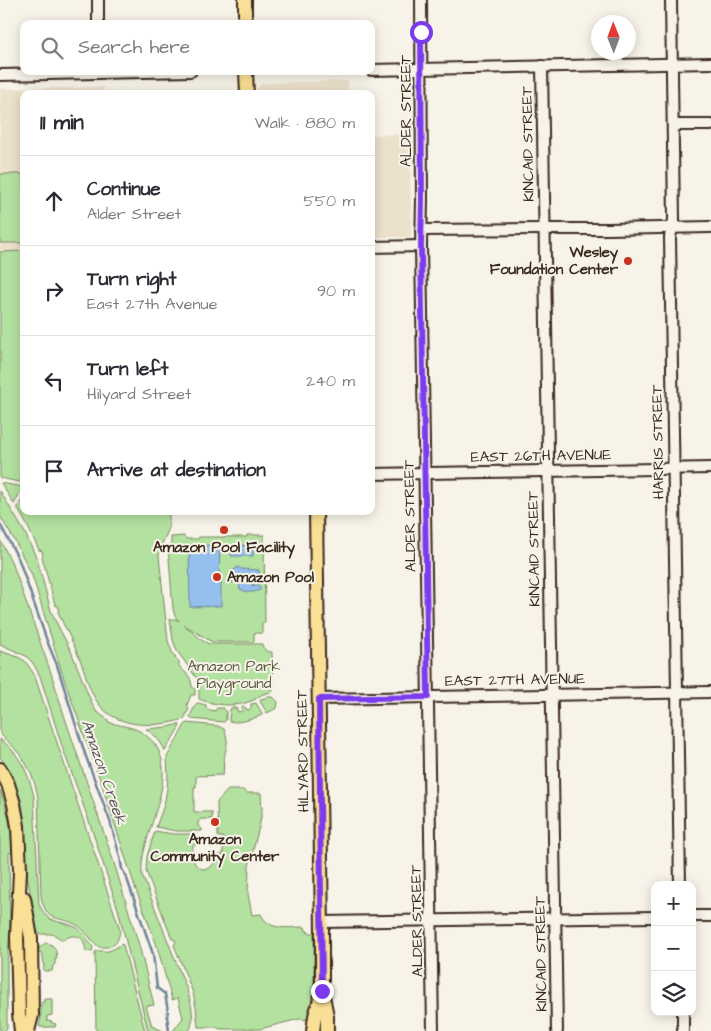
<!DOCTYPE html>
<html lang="en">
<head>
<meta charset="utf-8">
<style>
	:root { --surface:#fff; --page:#f2f2f3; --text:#2b2b33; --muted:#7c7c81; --line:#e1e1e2 }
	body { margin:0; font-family:"Architects Daughter",sans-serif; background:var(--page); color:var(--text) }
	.controls { position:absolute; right:15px; bottom:15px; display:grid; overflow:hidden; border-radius:10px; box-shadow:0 2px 12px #0003 }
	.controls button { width:45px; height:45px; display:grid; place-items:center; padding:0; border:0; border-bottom:1px solid var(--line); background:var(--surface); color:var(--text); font:25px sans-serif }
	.compass { position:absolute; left:591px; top:15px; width:45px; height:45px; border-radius:50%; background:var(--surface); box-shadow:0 2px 12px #0003; rotate:359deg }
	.stop { position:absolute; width:15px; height:15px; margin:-11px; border:4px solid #7c3aed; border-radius:50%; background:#fff }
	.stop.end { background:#7c3aed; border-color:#fff; box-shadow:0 1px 5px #0008 }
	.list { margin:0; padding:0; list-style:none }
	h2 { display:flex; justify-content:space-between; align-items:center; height:65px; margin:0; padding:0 20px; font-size:21px }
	h2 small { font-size:16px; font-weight:400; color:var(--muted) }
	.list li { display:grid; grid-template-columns:32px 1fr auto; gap:15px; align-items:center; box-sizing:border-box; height:90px; padding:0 20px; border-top:1px solid var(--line) }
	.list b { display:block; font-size:19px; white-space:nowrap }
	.list p { margin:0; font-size:16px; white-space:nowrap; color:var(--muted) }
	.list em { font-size:16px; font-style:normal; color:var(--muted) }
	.icon { flex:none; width:28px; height:28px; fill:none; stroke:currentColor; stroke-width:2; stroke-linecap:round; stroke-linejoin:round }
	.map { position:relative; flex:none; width:711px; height:1031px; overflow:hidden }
	.search { position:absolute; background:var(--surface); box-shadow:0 2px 12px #0003; left:20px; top:20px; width:355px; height:55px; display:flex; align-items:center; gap:12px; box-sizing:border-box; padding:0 18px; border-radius:10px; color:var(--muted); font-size:19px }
	.panel { position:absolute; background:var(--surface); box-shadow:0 2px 12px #0003; left:20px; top:90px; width:355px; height:425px; border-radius:10px }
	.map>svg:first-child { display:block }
	.built { fill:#ece1cb }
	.green { fill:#b3e1a0; stroke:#77865f }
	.water { fill:#95c0ee; stroke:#71849b }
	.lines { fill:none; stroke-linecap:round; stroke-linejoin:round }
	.stream { stroke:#71849b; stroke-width:2.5 }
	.minor-casing { stroke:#3b2a1e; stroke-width:14 }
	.major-casing { stroke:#3b2a1e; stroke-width:16 }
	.minor { stroke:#f7f3e8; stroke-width:10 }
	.major { stroke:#fadf96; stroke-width:12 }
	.route { stroke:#7c3aed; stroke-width:6 }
	.poi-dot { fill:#c8321e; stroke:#f7f3e8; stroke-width:2 }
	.labels { text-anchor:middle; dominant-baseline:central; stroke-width:4; stroke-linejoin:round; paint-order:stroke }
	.street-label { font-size:15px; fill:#3b2a1e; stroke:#f7f3e8 }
	.poi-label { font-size:15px; font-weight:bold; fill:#3b2a1e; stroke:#f7f3e8 }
	.park-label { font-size:15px; fill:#59583e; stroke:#f7f3e8 }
	.water-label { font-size:16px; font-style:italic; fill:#56575c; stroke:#f7f3e8 }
</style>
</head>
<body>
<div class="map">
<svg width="711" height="1031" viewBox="0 0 711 1031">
	<rect width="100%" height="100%" fill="#f7f3e8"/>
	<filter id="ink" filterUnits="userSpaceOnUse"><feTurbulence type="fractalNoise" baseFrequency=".02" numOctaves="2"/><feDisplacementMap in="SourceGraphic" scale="10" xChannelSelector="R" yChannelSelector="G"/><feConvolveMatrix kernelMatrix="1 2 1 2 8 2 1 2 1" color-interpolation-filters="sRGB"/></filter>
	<g filter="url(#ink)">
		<g class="built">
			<polygon points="348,81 348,94 258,94 257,88 262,83"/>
			<polygon points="103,87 104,94 24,94 24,251 0,252 0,89"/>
			<polygon points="410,134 411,237 371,237 371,135"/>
		</g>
		<g class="green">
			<rect x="0" y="174" width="24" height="69"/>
			<polygon points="24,251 24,483 0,478 0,252"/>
			<polygon points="1,483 23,487 14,504"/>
			<path d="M0,491L24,531L37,559L51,611L57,624L71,651L92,704L96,711L108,720V722C119,726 134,726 144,734C190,766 138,833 142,875L187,990C191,1002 196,1020 189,1031H173L183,1018L178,998L172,1000L156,943L136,890L102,785L64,679L32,575L16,543L0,516Z"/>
			<path d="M24,496V511H169V528L160,549L159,556L168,641L172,652L179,663V666C186,674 191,675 192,687L195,689V695H191L187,705L189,709L184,719C156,728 113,729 96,700C88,687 85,671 79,657C73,641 64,627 58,612L59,609L58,606L55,605L42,557L43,555L42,551L39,550L27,525L18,509V507Z"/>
			<path d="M247,535H264L265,623H262V633H254V642H212L184,625L203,641L209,644H262C263,649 266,652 272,652V654L273,691C269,693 265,693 261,695C258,697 255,700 251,701C235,708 214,705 199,699V688L198,680L177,651L173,640L170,619H175L179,621L175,616L173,609L168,546H171V537L184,536L186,539H198L199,537H247Z"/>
			<polygon points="0,540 13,565 51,673 65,718 114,863 139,945 154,1005 146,1006 152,1026 163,1031 148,1031 118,909 90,824 62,746 40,676 33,663 26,656 0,644"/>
			<path d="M0,651L18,657L25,661L34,674C62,759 92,844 120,930C118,945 113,948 99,947C90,940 85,929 75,924C57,915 46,924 41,896L38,797C32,767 21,753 0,734Z"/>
			<polygon points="268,697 273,697 278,702 277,708 267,713 260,701 261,699"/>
			<polygon points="198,703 206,705 206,709 215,711 217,708 223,708 226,711 226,720 224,722 191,719 190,716 196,704"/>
			<path d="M256,703L262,713V715C252,719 239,724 229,721L230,710L231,708H236L238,712L242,711V707H245L247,710L251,709V704Z"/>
			<path d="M187,723L218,726L224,729C230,744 226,745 224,759C223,764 224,770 223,775L196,776V787H194V812H212V819H201L198,822V826L202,829V831H176L156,827L164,805L167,789L168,775L167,757L185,725Z"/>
			<path d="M179,724L180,726L165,751C161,741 155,735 146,729L168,727Z"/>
			<path d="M0,739C20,754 29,774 34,797L39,904C49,927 59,918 77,928C84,932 88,941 93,947L92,951H86C85,948 85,945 84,943C81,933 69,935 63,940C59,938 56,935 51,934C43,933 40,937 36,929L27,874L24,818L21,801L15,783L6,766L0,757Z"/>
			<path d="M0,790C9,813 11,828 12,852L9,853L10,931L7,962V1028L4,1031H0Z"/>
			<path d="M228,790H243L247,793H261L262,810L260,823L249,866L248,894L252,915L261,914C269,932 289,927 305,927L306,931H308V933H314V982L309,1020L299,1019L260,1029H220L216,1027H198L196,1008L193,993L174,945L176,942L174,939H172L146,871L147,856L155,831L173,834H195L196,845H193C193,851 192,857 194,862C201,875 216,868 217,855H223V837H218L217,802Z"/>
			<path d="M47,943C56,945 56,951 57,959H55V964L53,966L52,971H44L43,955L42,954L41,952H38C39,946 43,944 47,943Z"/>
			<path d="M122,944L123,945L145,1031H96L95,952C100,949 105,953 111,950C115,949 118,946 122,944Z"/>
			<path d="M44,999H52V1015L47,1016V1021L52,1022V1023L56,1024L55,1027H40L39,1026C42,1019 40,1008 42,1002H44Z"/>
		</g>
		<g class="water">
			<polygon points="220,545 219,577 221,577 221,606 190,607 189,546"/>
			<polygon points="253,545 253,556 231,556 231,546"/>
			<path d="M237,567L242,569L259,570L260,584H253L251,586L257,585L260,587V590C252,593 247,593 240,589L239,585L241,581L244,579L245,577H242L237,582H231V571L236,569Z"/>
		</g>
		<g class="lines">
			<polyline class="stream" points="0,524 19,560 47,641 57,665 85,754 110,821 120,857 122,869 126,876 153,954 157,988 165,994 168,1011 167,1016 169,1031"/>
			<g class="minor-casing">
				<g id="minor">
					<polyline points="98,0 98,24"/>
					<polyline points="421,0 422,200 421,246 433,1031"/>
					<polyline points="671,0 674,220 670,237 680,885"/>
					<polyline points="542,66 557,1031"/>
					<polyline points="371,70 711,63"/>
					<polyline points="0,75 191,71"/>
					<polyline points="673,125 711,125"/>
					<polyline points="421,230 545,229 608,229 711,227"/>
					<polyline points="371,247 421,246"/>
					<polyline points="371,474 711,468"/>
					<polyline points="319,699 711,692"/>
					<polyline points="692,916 711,916"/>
					<polyline points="322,922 655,917"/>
					<polyline points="683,1012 683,1031"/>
				</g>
			</g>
			<g class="major-casing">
				<g id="major">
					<polyline points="245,0 245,24"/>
					<polyline points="246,71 247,94"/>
					<polyline points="316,511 322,930 322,991 327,1016 327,1031"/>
					<polyline points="0,769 8,784 14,804 18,826 20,871 17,937 19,1014 21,1031"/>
					<polyline points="24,898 31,938 32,1015 28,1031"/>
					<polyline points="313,1031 315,1016 321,996"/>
				</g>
			</g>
			<use href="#minor" class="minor"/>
			<use href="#major" class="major"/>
		</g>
	</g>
	<g class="lines" filter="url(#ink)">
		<polyline class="route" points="322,991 319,699 428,697 421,246 422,200 421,32"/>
	</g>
	<g class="poi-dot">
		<circle cx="628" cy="261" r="5"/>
		<circle cx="224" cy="530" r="5"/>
		<circle cx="217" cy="577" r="5"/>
		<circle cx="215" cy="822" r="5"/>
	</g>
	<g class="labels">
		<g class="street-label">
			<text transform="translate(406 111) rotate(-90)">ALDER STREET</text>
			<text transform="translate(528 144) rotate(-91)">KINCAID STREET</text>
			<text transform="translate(658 442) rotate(-91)">HARRIS STREET</text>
			<text transform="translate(541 456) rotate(-1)">EAST 26TH AVENUE</text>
			<text transform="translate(410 516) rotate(-91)">ALDER STREET</text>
			<text transform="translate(534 549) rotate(-91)">KINCAID STREET</text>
			<text transform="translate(515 680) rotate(-1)">EAST 27TH AVENUE</text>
			<text transform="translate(303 751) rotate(-91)">HILYARD STREET</text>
			<text transform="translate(417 921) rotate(-91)">ALDER STREET</text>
			<text transform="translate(541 954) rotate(-91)">KINCAID STREET</text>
		</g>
		<g class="poi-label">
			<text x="618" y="252" text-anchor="end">Wesley<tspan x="618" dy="17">Foundation Center</tspan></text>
			<text x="224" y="547">Amazon Pool Facility</text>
			<text x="227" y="577" text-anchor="start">Amazon Pool</text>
			<text x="215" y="839">Amazon<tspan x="215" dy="17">Community Center</tspan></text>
		</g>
		<g class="park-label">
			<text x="234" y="666">Amazon Park<tspan x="234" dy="17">Playground</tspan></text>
		</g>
		<g class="water-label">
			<text transform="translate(104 772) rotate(71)">Amazon Creek</text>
		</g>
	</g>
</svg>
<div class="controls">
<button>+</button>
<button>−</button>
<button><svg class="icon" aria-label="layers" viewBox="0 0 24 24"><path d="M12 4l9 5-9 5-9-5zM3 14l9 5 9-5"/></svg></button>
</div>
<svg class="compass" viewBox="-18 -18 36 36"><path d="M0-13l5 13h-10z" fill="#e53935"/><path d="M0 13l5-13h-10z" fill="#7c7c81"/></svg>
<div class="stop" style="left:421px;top:32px"></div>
<div class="stop end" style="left:322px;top:991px"></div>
<div class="search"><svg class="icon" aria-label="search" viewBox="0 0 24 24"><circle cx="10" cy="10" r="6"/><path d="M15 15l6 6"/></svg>Search here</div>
<section class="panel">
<h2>11 min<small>Walk · 880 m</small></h2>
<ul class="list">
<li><svg class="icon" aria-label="ahead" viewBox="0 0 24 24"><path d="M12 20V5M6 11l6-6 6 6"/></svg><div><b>Continue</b><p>Alder Street</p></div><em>550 m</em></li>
<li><svg class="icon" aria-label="right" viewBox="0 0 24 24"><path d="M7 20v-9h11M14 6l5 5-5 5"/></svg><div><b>Turn right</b><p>East 27th Avenue</p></div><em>90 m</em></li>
<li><svg class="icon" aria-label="left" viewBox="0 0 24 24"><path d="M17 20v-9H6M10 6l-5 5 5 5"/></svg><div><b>Turn left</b><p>Hilyard Street</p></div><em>240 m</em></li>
<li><svg class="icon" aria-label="arrive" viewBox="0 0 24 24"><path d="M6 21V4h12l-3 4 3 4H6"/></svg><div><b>Arrive at destination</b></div></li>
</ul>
</section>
</div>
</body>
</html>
